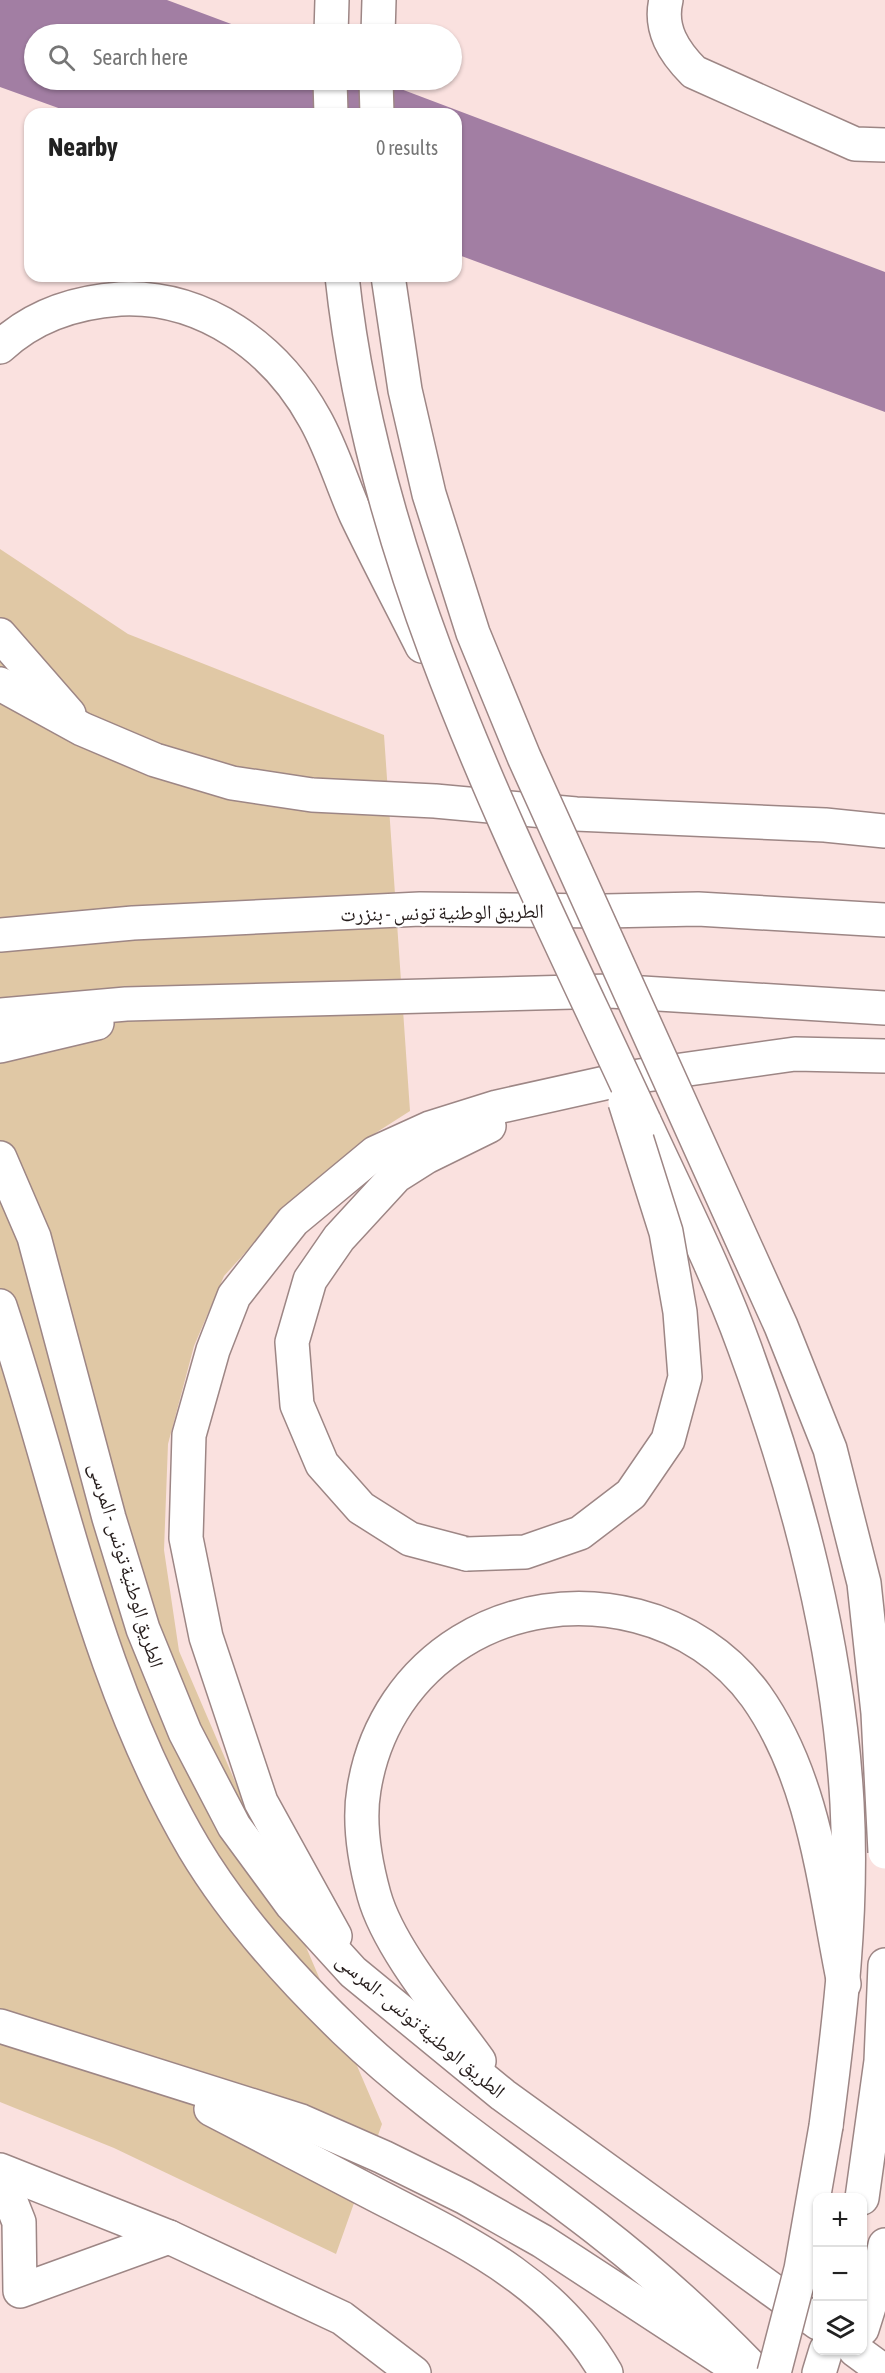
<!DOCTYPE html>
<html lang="en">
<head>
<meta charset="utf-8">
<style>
	:root { --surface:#fff; --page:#f6f6f6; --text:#222; --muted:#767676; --line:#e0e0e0 }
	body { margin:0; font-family:"Asap Condensed","Noto Naskh Arabic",sans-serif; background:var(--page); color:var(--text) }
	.controls { position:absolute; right:18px; bottom:18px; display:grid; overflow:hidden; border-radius:12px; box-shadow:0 2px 4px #0004 }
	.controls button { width:54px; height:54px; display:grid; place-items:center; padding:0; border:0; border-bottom:2px solid var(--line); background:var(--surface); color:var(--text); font:30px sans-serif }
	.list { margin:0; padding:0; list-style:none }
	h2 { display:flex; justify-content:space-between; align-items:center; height:78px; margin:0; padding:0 24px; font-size:26px }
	h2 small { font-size:20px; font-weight:400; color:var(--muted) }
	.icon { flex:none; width:33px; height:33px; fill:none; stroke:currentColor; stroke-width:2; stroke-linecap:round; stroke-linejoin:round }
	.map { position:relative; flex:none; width:885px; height:2373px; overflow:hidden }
	.search { position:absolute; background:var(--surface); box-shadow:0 2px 4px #0004; left:24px; top:24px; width:438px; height:66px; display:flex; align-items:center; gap:15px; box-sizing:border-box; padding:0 21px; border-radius:33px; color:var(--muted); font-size:22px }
	.panel { position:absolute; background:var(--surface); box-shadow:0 2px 4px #0004; left:24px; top:108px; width:438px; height:174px; border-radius:18px }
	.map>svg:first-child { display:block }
	.green { fill:#e0c8a5 }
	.water { fill:#a27ea3 }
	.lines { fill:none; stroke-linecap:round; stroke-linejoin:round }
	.minor-casing { stroke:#9d8685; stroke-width:36 }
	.highway-casing { stroke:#9d8685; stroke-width:36 }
	.minor { stroke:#fff; stroke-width:33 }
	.highway { stroke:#fff; stroke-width:33 }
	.highway-bridge-casing { stroke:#9d8685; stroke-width:36; stroke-linecap:butt }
	.highway-bridge { stroke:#fff; stroke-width:33 }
	.labels { text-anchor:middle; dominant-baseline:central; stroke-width:4.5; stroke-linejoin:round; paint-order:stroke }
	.street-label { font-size:20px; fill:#251c1b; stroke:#fff }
</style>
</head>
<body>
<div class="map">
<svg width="885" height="2373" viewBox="0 0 885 2373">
	<rect width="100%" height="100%" fill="#fae1df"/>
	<polygon class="green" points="0,549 128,634 384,735 410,1111 363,1141 285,1209 224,1276 194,1346 168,1444 164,1550 179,1651 382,2124 336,2254 114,2148 0,2102"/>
	<polygon class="water" points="0,0 167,0 258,34 34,34 34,80 377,80 885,272 885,412 456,254 456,114 75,114 0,87"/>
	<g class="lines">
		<g class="minor-casing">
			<g id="minor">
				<path d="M666,0C659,29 674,52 694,72L855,144L885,145"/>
				<polyline points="0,2170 169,2237 342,2318 414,2373"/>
				<polyline points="0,2174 19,2222 20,2291 169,2237"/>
			</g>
		</g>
		<g class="highway-casing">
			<g id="highway">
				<polyline points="331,34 332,0"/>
				<polyline points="378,34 379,0"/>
				<polyline points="330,80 331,114"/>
				<polyline points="376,80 377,114"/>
				<path d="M0,347C33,316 76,302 120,299C204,295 276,348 315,419C332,449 342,484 356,515C377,559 400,602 422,646"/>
				<polyline points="0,635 69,714"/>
				<polyline points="0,684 82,729 155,760 232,783 312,795 435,801 576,814 825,825 885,831"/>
				<polyline points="0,935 133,923 420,909 605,911 698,909 885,920"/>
				<polyline points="0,1015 126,1004 610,991 885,1008"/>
				<polyline points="0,1046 97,1023"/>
				<path d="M644,1121C678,1195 716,1269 744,1346C798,1493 838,1645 847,1803C853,1912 840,2018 826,2126"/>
				<polyline points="0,1158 34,1237 109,1518 143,1629 185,1732 234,1826 292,1905 353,1972 503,2095 818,2323"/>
				<path d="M0,1306C61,1488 95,1680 194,1848C234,1915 289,1976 345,2030C422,2104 512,2163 596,2228C653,2272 707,2321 757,2373"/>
				<polyline points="467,1554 410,1539 361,1508 322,1464 297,1405 292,1342 310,1280 339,1238 396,1176 426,1157 489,1126"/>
				<polyline points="335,1936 261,1802 206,1637 186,1538 189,1435 213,1350 234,1296 293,1221 375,1153 430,1128 497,1107 632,1077 795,1054 885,1056"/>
				<polyline points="0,2026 301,2121 383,2157 464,2197 542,2241 724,2360"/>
				<path d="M479,2061C446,2015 389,1949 374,1895C365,1862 358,1824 364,1789C385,1658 512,1584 637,1616C684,1628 727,1656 756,1696C815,1779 824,1886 844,1984"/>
				<path d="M211,2109C266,2138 321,2166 376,2195C465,2241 554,2282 606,2373"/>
				<polyline points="862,2198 881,2061 885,1965"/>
				<polyline points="862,2329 879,2275 885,2245"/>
				<polyline points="855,2350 885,2372"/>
				<polyline points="819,2373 826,2350"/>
			</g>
		</g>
		<use href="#minor" class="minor"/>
		<use href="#highway" class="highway"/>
		<g class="highway-bridge-casing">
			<g id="highway-bridge">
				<path d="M342,276C374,577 519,850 644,1121"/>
				<polyline points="388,276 405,390 429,494 473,633 524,757 781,1326 830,1449 864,1583 878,1713 885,1852"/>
				<polyline points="467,1554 525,1552 580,1533 631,1494 668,1440 685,1377 680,1312 666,1232 625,1102"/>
				<polyline points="774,2373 801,2269 826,2126"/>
			</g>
		</g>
		<use href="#highway-bridge" class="highway-bridge"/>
	</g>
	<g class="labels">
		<g class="street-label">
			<text transform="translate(442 912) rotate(-1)">الطريق الوطنية تونس - بنزرت</text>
			<text transform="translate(127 1565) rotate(73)">الطريق الوطنية تونس - المرسى</text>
			<text transform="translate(421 2025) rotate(40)">الطريق الوطنية تونس - المرسى</text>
		</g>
	</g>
</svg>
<div class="controls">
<button>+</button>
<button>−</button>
<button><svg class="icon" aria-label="layers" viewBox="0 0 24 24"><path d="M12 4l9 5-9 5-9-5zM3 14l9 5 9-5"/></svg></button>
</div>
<div class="search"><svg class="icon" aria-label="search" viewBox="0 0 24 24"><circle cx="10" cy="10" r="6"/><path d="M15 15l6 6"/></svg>Search here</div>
<section class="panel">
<h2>Nearby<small>0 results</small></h2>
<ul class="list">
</ul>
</section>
</div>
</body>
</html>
